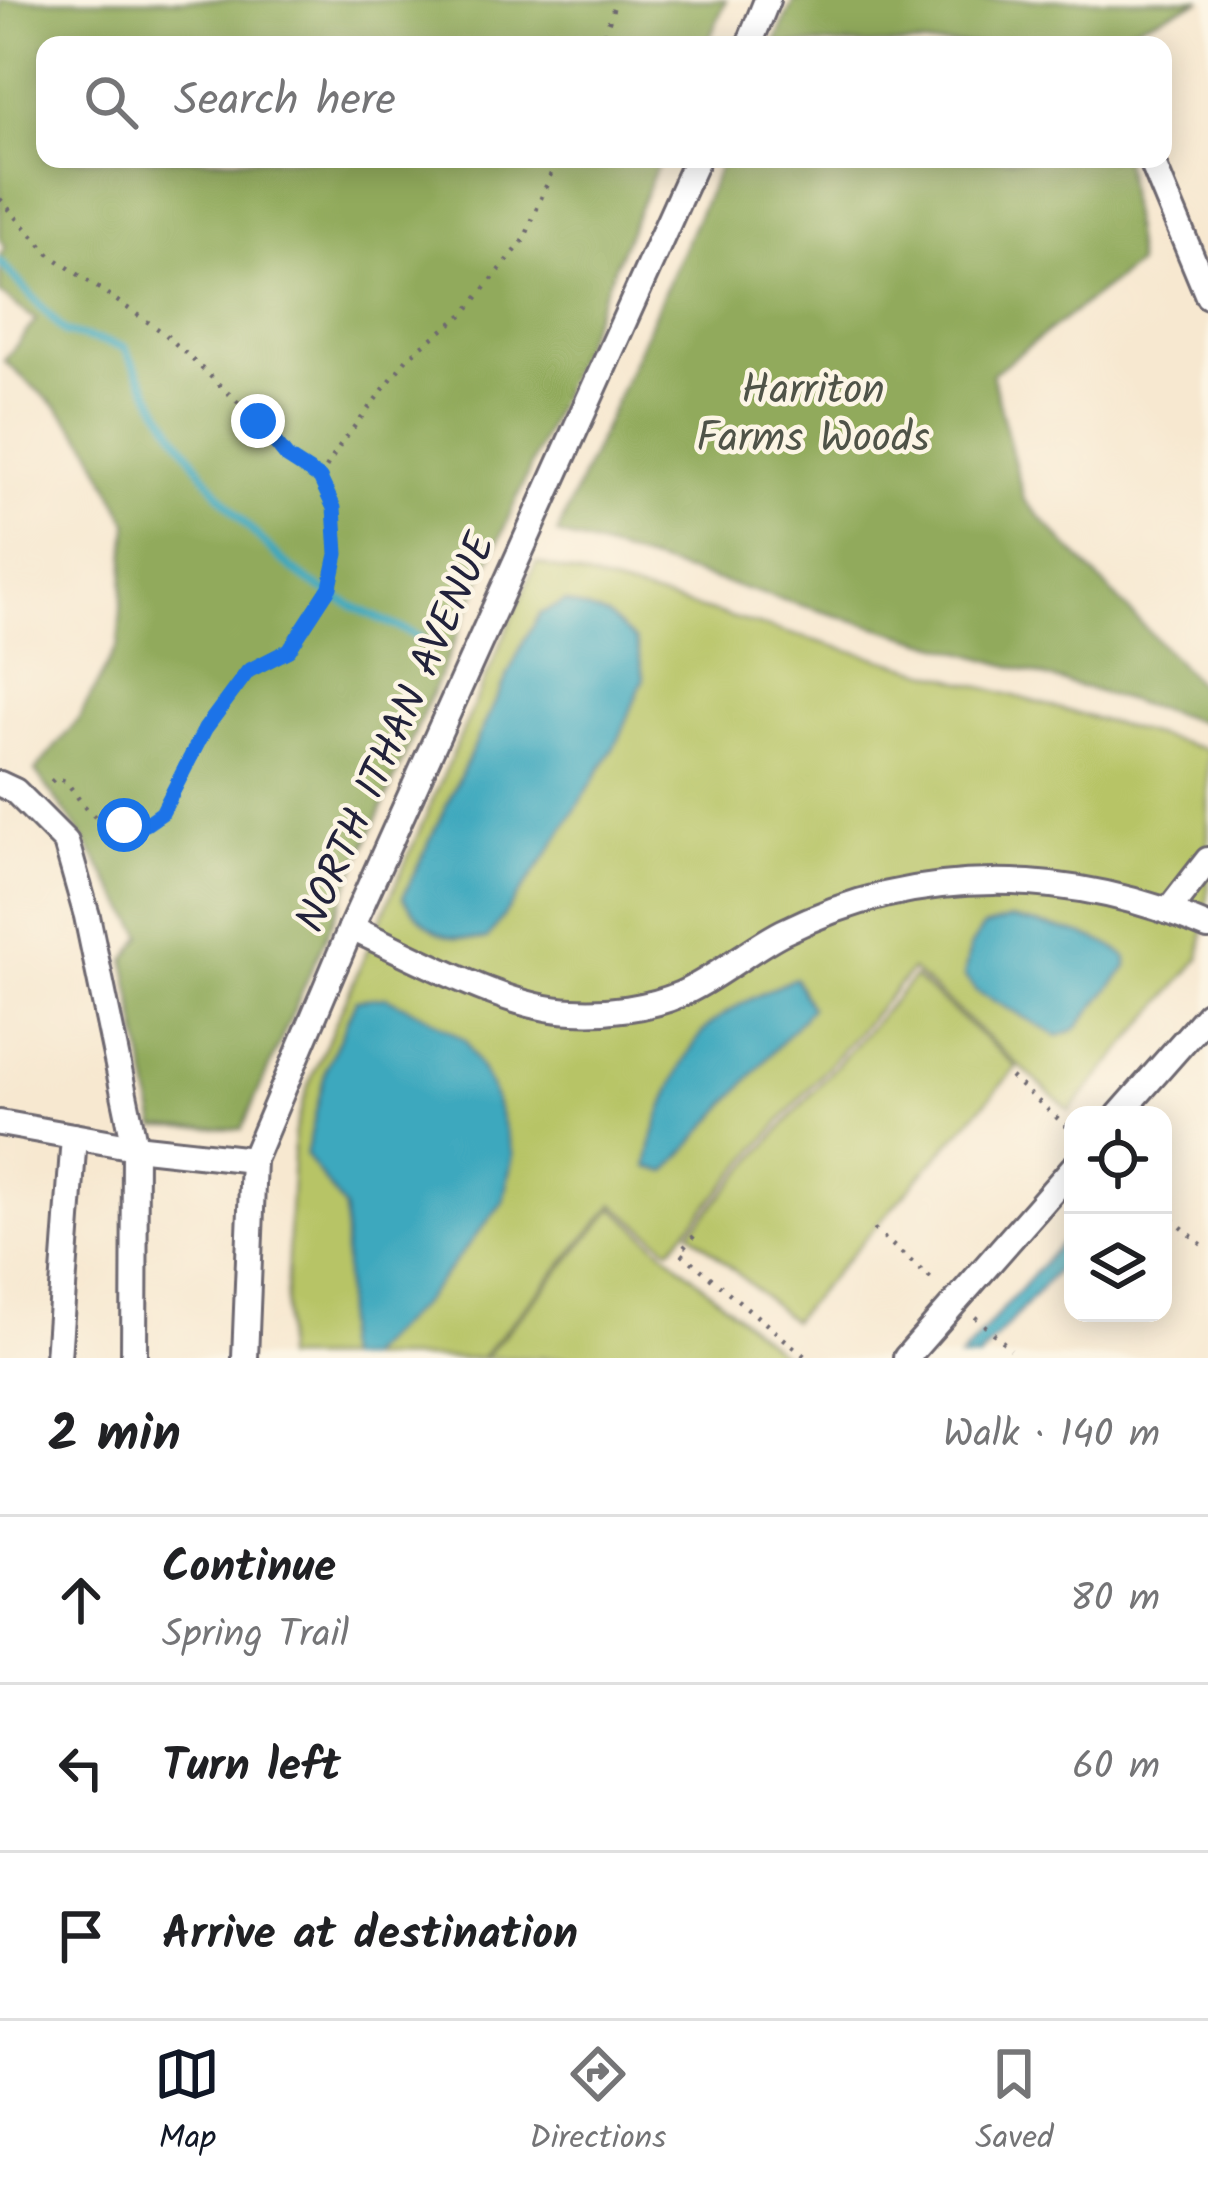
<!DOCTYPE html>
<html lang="en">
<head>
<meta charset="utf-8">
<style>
	:root { --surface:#fff; --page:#f6f6f6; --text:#202124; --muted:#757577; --line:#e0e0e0; --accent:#111827 }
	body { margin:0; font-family:Kalam,sans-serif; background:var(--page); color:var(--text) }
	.controls { position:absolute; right:36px; bottom:36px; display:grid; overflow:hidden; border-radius:24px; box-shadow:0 6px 30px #0003 }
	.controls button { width:108px; height:108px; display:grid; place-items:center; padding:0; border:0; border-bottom:3px solid var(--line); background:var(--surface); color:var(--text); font:60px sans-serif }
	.stop { position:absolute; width:36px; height:36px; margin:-27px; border:9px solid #1a73e8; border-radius:50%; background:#fff }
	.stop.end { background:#1a73e8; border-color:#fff; box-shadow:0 3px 12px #0008 }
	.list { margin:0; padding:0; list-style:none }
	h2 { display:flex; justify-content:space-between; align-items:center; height:156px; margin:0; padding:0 48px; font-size:51px }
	h2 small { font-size:39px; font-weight:400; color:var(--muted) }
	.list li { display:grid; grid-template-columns:78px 1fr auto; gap:36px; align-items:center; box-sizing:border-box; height:168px; padding:0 48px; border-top:3px solid var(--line) }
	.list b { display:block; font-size:45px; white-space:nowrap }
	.list p { margin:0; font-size:39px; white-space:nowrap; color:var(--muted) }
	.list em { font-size:39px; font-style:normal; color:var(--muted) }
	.icon { flex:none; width:66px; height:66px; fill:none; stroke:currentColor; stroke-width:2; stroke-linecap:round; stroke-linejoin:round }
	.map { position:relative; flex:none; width:1208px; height:1358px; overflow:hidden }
	.search { position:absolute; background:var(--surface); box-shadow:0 6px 30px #0003; left:36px; right:36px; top:36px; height:132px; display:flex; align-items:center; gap:30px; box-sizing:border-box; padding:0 42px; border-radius:24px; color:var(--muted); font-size:45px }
	.sheet { height:660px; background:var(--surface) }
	nav { display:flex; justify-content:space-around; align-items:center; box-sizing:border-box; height:168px; border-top:3px solid var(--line); background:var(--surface); font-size:33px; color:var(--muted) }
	nav a { display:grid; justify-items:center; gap:6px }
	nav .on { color:var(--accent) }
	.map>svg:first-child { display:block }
	.green { fill:#b7c466; stroke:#6c7350; stroke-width:3 }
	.forest { fill:#91aa5b; stroke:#5a664b; stroke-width:3 }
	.water { fill:#3ea8be; stroke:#30657c; stroke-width:3 }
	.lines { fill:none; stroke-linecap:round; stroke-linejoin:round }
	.stream { stroke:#3ea8be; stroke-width:8 }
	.minor-casing { stroke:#6d676f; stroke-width:30 }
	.path { stroke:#6d676f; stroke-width:4.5; stroke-dasharray:3 9; stroke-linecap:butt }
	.minor { stroke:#fff; stroke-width:24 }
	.route { stroke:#1a73e8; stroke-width:15 }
	.labels { text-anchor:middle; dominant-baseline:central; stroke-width:9; stroke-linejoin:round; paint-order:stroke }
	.park-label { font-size:42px; fill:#4f5348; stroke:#fcf5e5 }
	.street-label { font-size:42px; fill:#22223b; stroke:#fcf5e5 }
</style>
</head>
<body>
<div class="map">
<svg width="1208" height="1358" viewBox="0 0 1208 1358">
	<rect width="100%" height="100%" fill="#fcf5e5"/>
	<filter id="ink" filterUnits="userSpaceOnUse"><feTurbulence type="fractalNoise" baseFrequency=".00833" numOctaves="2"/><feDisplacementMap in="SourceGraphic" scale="24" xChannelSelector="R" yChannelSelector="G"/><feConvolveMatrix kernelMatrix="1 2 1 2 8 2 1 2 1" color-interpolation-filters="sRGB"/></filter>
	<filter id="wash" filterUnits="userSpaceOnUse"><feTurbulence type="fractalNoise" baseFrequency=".004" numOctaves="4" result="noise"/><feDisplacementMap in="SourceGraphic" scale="48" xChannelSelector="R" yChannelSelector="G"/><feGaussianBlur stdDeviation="2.7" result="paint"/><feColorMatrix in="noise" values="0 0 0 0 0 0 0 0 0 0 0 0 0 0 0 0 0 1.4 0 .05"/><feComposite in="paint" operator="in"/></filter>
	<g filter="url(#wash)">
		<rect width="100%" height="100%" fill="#f7e8d0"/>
		<g class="green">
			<polygon points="536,563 1208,750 1208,893 1200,958 1070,1111 912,970 670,1249 614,1204 481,1358 283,1358 294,1134 308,1086"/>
			<polygon points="914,977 1017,1067 792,1321 690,1232"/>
			<polygon points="614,1208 787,1358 484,1358"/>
		</g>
		<g class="forest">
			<polygon points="0,0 726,0 707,45 45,45 45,159 660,159 528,473 242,1129 156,1127 125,960 143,936 76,827 35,771 78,720 118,645 128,523 89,445 57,407 4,361 36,320 0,293 0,255 5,248 0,238"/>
			<polygon points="794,0 1202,0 1110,36 1110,45 774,45"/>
			<polygon points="723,159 1124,159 1137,264 992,374 1024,500 1208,694 1208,724 557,534"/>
		</g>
		<g class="water">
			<path d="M565,602L608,616L636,641L644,678L619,739L547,855L487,939C444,941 427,932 403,897L524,641L540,614Z"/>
			<path d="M1010,919C1046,926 1099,932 1127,958V967L1076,1029L1058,1036L976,991L964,976L970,947L983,927Z"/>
			<path d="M795,978L811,1008L667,1172L648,1167C649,1133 685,1045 712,1023C737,1004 767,991 795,978Z"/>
			<polygon points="386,997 428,1017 465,1040 492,1089 513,1155 503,1202 422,1303 364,1358 345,1358 341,1346 345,1301 345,1209 306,1155 326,1069 356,1000"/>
			<polygon points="1073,1229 1073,1252 979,1358 960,1358"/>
		</g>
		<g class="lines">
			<path class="stream" d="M0,262L65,332L124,347C168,427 219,507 290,567C327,598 375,616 419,637"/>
		</g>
	</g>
	<g filter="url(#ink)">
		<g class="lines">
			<g class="minor-casing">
				<g id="minor">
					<polyline points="749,45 767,0"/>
					<polyline points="1151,159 1208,296"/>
					<polyline points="0,784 15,791 66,842 87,916 135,1147 134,1358"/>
					<polyline points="1169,910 1208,860"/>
					<path d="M351,928C415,956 505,1009 573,1011C607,1013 649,1008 681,994C717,978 748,950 783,932C918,864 1072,868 1208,927"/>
					<polyline points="1119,1115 1208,1014"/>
					<polyline points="0,1123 135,1147 253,1160"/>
					<polyline points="58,1358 74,1136"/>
					<polyline points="245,1358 253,1160 351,928 697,159"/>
					<polyline points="906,1358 1073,1168"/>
				</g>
			</g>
			<g class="path">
				<polyline points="601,45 616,0"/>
				<polyline points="0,199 50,255 164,333 258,421 287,457 320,478 334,509 337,554 330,587 289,650 248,671 205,729 162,813 146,824 100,821 86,809 66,781 55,778 46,787"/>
				<polyline points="320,478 340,445 409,356 465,313 524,240 557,159"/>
				<polyline points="1011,1077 1073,1132"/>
				<polyline points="1172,1219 1208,1250"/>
				<polyline points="874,1229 937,1284"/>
				<polyline points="694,1236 680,1252 807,1358"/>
				<polyline points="975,1317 1011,1349"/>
			</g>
			<use href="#minor" class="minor"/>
		</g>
	</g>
	<g class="lines" filter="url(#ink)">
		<polyline class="route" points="124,825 146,824 162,813 205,729 248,671 289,650 330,587 337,554 334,508 320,478 287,457 258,421"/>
	</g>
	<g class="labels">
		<g class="park-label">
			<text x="813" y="391">Harriton<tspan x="813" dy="48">Farms Woods</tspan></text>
		</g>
		<g class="street-label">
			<text transform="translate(397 733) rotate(-66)">NORTH ITHAN AVENUE</text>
		</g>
	</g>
</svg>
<div class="controls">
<button><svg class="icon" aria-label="locate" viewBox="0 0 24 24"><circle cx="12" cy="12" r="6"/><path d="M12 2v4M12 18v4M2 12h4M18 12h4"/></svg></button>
<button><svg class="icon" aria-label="layers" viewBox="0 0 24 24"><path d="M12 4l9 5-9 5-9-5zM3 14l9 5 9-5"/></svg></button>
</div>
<div class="stop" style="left:124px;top:825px"></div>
<div class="stop end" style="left:258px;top:421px"></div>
<div class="search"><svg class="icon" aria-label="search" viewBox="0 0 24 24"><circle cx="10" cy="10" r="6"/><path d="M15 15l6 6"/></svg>Search here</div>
</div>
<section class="sheet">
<h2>2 min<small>Walk · 140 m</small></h2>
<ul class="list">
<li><svg class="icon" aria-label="ahead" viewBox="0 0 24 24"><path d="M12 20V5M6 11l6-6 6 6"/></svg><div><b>Continue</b><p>Spring Trail</p></div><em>80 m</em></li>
<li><svg class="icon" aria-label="left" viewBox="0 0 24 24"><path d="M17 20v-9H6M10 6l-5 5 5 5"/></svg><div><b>Turn left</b></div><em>60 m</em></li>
<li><svg class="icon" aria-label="arrive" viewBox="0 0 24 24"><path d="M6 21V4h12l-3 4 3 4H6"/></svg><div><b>Arrive at destination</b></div></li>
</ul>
</section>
<nav>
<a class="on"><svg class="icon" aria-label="map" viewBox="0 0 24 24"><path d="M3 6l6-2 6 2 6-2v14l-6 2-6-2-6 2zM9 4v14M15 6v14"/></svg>Map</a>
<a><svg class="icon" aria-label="directions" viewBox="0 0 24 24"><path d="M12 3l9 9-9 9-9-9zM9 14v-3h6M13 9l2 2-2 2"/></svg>Directions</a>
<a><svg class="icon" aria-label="saved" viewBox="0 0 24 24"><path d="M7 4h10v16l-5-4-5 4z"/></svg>Saved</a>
</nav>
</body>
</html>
